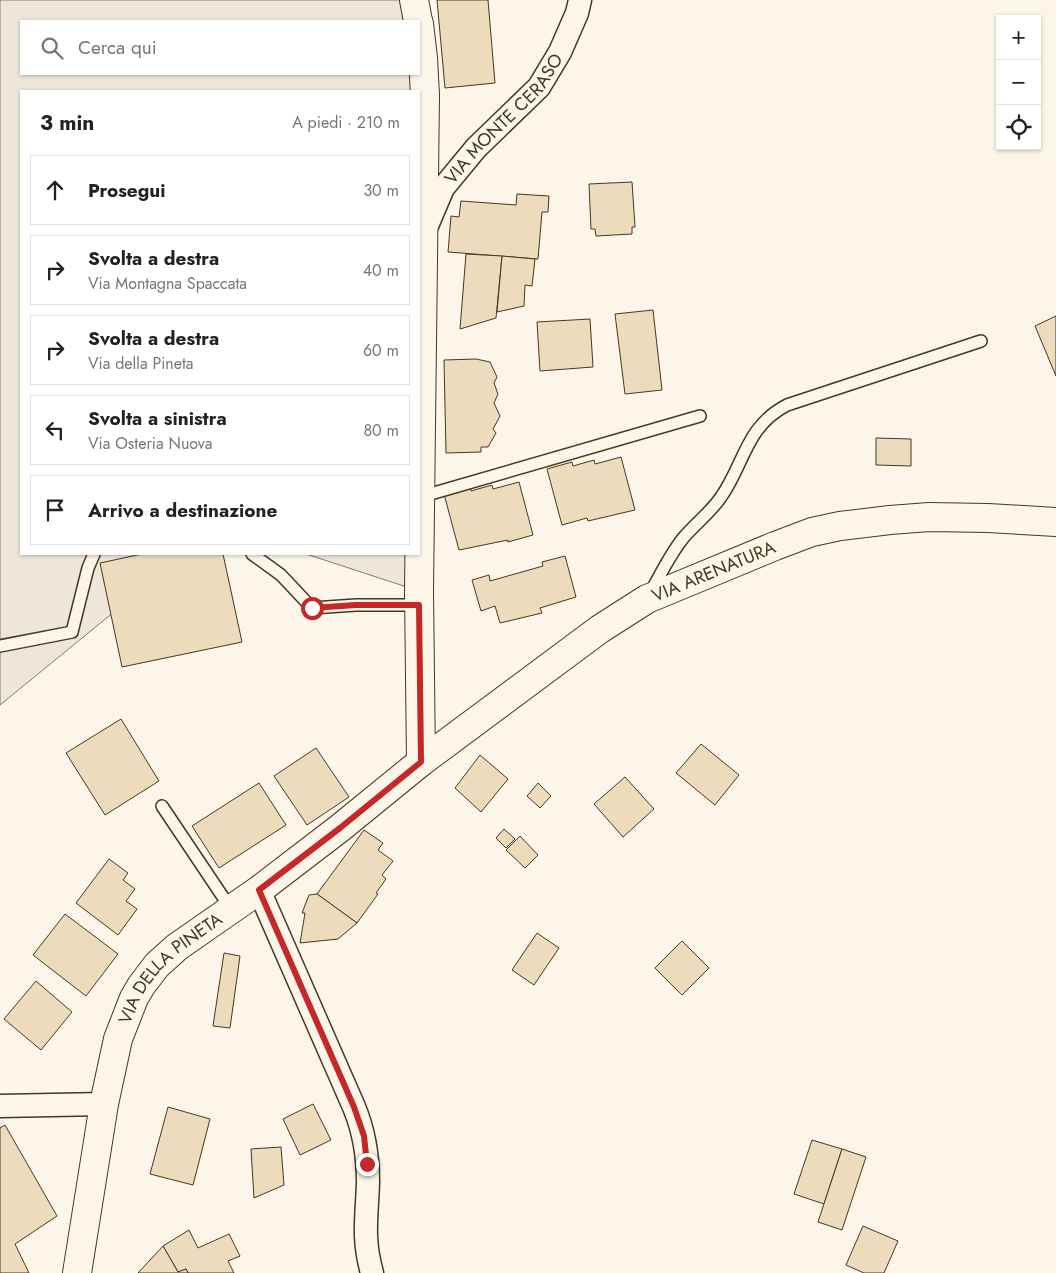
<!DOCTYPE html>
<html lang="it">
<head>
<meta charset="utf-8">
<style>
	:root { --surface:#fff; --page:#f2f2f2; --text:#222; --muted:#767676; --line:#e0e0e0 }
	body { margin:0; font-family:Jost,sans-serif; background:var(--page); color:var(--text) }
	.controls { position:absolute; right:15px; top:15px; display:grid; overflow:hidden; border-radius:0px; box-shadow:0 1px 4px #0004 }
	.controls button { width:45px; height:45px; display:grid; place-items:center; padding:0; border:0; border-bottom:1px solid var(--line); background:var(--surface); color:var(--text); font:25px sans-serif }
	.stop { position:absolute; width:15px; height:15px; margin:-11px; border:4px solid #c62828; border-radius:50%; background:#fff }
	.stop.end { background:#c62828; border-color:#fff; box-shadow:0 1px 5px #0008 }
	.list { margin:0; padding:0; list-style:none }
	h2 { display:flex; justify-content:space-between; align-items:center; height:65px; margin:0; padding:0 20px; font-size:21px }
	h2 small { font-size:16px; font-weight:400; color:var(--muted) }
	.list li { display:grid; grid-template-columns:32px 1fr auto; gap:15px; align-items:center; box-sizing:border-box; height:70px; margin:0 10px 10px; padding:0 10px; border:1px solid var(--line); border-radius:0px }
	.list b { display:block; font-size:19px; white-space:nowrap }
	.list p { margin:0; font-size:16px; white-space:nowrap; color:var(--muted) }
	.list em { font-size:16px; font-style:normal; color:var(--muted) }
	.icon { flex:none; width:28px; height:28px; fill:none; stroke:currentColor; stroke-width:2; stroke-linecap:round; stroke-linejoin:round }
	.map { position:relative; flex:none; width:1056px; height:1273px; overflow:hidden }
	.search { position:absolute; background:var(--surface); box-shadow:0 1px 4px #0004; left:20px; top:20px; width:400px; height:55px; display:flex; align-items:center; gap:12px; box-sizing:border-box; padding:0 18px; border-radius:0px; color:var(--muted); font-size:19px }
	.panel { position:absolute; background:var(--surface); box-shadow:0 1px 4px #0004; left:20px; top:90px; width:400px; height:465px; border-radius:0px }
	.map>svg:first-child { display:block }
	.green { fill:#ede6d9; stroke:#887966 }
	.building { fill:#ecdcbc; stroke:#4a3520 }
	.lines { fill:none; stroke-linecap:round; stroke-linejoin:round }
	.lane-casing { stroke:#4a3520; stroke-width:14 }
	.street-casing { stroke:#4a3520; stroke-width:25 }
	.secondary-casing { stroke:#4a3520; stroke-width:30 }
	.lane { stroke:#fbf6e9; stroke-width:11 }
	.street { stroke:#fbf6e9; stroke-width:22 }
	.secondary { stroke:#fbf6e9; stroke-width:28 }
	.route { stroke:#c62828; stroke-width:6 }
	.labels { text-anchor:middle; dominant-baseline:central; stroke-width:4; stroke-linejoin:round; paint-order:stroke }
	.street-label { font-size:18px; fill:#4a3520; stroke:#fbf6e9 }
</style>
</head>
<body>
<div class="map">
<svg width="1056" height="1273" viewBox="0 0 1056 1273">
	<rect width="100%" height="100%" fill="#fbf6e9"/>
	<polygon class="green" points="0,0 414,0 418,21 21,21 21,74 419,74 419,591 306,554 419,554 419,91 21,91 21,554 185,554 0,705"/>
	<g class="building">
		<polygon points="437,0 488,0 495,83 445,88"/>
		<polygon points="632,182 635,227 632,227 632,234 596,236 595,229 591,229 589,184"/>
		<polygon points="517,194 549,196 548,212 542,212 538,259 448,252 451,216 459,217 461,201 516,205"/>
		<polygon points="466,254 502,256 496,318 460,329"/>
		<polygon points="502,256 535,259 532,286 525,285 524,306 497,312"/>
		<polygon points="653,310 662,390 625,394 615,314"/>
		<polygon points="1056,316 1056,376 1035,326"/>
		<polygon points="590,319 593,367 540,371 537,322"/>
		<polygon points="476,359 490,362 497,377 494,383 498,394 494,403 500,416 493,429 496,433 488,447 481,447 481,452 446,453 444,360"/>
		<polygon points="876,438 911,439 911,466 876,465"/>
		<polygon points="621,457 635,510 588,521 587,518 562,525 547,469 572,462 573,466 594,460 595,464"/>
		<polygon points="519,482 533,535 508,542 508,540 459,550 444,494 470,487 471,491 492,485 493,489"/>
		<polygon points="142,554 223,554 242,642 122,667 100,563"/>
		<polygon points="565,556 576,597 540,608 542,613 500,623 495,606 481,611 472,580 489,575 490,581 543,566 542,562"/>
		<polygon points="121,719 159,781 105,815 66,753"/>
		<polygon points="701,744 739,775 715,805 676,773"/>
		<polygon points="316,748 349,797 307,825 274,776"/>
		<polygon points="480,755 508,779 481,812 455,788"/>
		<polygon points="625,777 654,809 623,837 594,804"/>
		<polygon points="259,783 286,825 219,868 192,826"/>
		<polygon points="538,783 551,796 540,808 527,796"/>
		<polygon points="504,829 515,839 506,848 496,838"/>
		<polygon points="364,830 383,843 378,850 393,861 382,875 386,879 376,893 378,894 357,923 317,894"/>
		<polygon points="520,836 538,855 525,868 506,850"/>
		<polygon points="109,859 128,873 123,880 135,889 126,901 137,909 118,935 76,903"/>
		<polygon points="317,894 357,923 338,939 300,943 305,913 302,913 309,895"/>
		<polygon points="65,914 118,954 86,996 33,955"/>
		<polygon points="537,933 559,948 534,985 512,970"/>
		<polygon points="682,941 709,968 682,995 655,968"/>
		<polygon points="224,953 240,956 230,1028 213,1026"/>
		<polygon points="36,981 72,1012 41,1050 4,1019"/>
		<polygon points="313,1104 331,1140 300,1155 283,1119"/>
		<polygon points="168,1107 210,1119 193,1185 150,1174"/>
		<polygon points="5,1125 57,1216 15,1244 29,1273 0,1273 0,1128"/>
		<polygon points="812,1140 842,1149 824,1204 794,1194"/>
		<polygon points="281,1147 284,1185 254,1198 251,1149"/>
		<polygon points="842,1149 866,1157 842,1230 818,1222"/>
		<polygon points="863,1226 898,1241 884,1273 864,1273 846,1265"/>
		<polygon points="189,1230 198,1248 229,1234 240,1256 228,1261 234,1273 188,1273 186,1269 178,1272 163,1246"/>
		<polygon points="163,1246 178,1272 186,1269 188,1273 138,1273"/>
	</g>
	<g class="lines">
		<g class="lane-casing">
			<g id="lane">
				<polyline points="420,497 700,416"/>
				<polyline points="252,554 281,575 312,608 356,605 419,605"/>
				<path d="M650,593C661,574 670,554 684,537C696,523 711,512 721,497C745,463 745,427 787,405L981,341"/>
				<polyline points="0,646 72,632 88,568 94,554"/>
				<polyline points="162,806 231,909"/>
			</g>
		</g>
		<g class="street-casing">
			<g id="street">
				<path id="s1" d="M426,228L443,188L476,148L539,87L560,52L577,13L580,0"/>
				<path d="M259,890L354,1107C364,1131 368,1156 368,1182C367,1217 362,1237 372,1273"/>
				<polyline points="0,1106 104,1104"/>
			</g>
		</g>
		<g class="secondary-casing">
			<g id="secondary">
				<polyline points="414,0 418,21"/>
				<polyline points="419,24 423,58 425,95 419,591 421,762"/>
				<path id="s2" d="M77,1273L104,1104L118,1039L134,998L141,986L157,965L177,947L259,890L340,828L421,762L600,629L647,599L775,546L812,532L840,526L890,520L929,517L988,518L1056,522"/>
			</g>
		</g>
		<use href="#lane" class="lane"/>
		<use href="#street" class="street"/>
		<use href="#secondary" class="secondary"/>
	</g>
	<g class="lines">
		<polyline class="route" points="312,608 356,605 419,605 421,762 340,828 259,890 354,1107 364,1136 367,1164"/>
	</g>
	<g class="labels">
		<g class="street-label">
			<text stroke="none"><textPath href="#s1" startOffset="136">VIA MONTE CERASO</textPath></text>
			<text stroke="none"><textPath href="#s2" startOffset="1006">VIA ARENATURA</textPath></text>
			<text stroke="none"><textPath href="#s2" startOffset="328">VIA DELLA PINETA</textPath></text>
		</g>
	</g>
</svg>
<div class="controls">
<button>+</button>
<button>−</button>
<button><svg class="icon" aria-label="locate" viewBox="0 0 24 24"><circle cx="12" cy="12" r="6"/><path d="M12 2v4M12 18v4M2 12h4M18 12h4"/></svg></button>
</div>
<div class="stop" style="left:312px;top:608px"></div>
<div class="stop end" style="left:367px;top:1164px"></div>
<div class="search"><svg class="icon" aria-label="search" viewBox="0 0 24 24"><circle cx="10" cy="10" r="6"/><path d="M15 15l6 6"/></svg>Cerca qui</div>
<section class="panel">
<h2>3 min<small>A piedi · 210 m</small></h2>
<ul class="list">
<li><svg class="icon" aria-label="ahead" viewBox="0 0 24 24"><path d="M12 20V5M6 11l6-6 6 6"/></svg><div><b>Prosegui</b></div><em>30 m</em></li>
<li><svg class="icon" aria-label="right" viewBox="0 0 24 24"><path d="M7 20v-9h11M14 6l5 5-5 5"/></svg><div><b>Svolta a destra</b><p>Via Montagna Spaccata</p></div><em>40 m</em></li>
<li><svg class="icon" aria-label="right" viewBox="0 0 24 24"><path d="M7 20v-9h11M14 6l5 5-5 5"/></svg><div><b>Svolta a destra</b><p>Via della Pineta</p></div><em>60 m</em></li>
<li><svg class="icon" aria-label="left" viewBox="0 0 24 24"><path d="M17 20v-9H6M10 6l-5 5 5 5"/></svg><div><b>Svolta a sinistra</b><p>Via Osteria Nuova</p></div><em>80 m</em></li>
<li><svg class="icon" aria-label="arrive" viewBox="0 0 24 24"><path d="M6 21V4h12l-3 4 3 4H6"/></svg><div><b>Arrivo a destinazione</b></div></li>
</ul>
</section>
</div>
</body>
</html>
